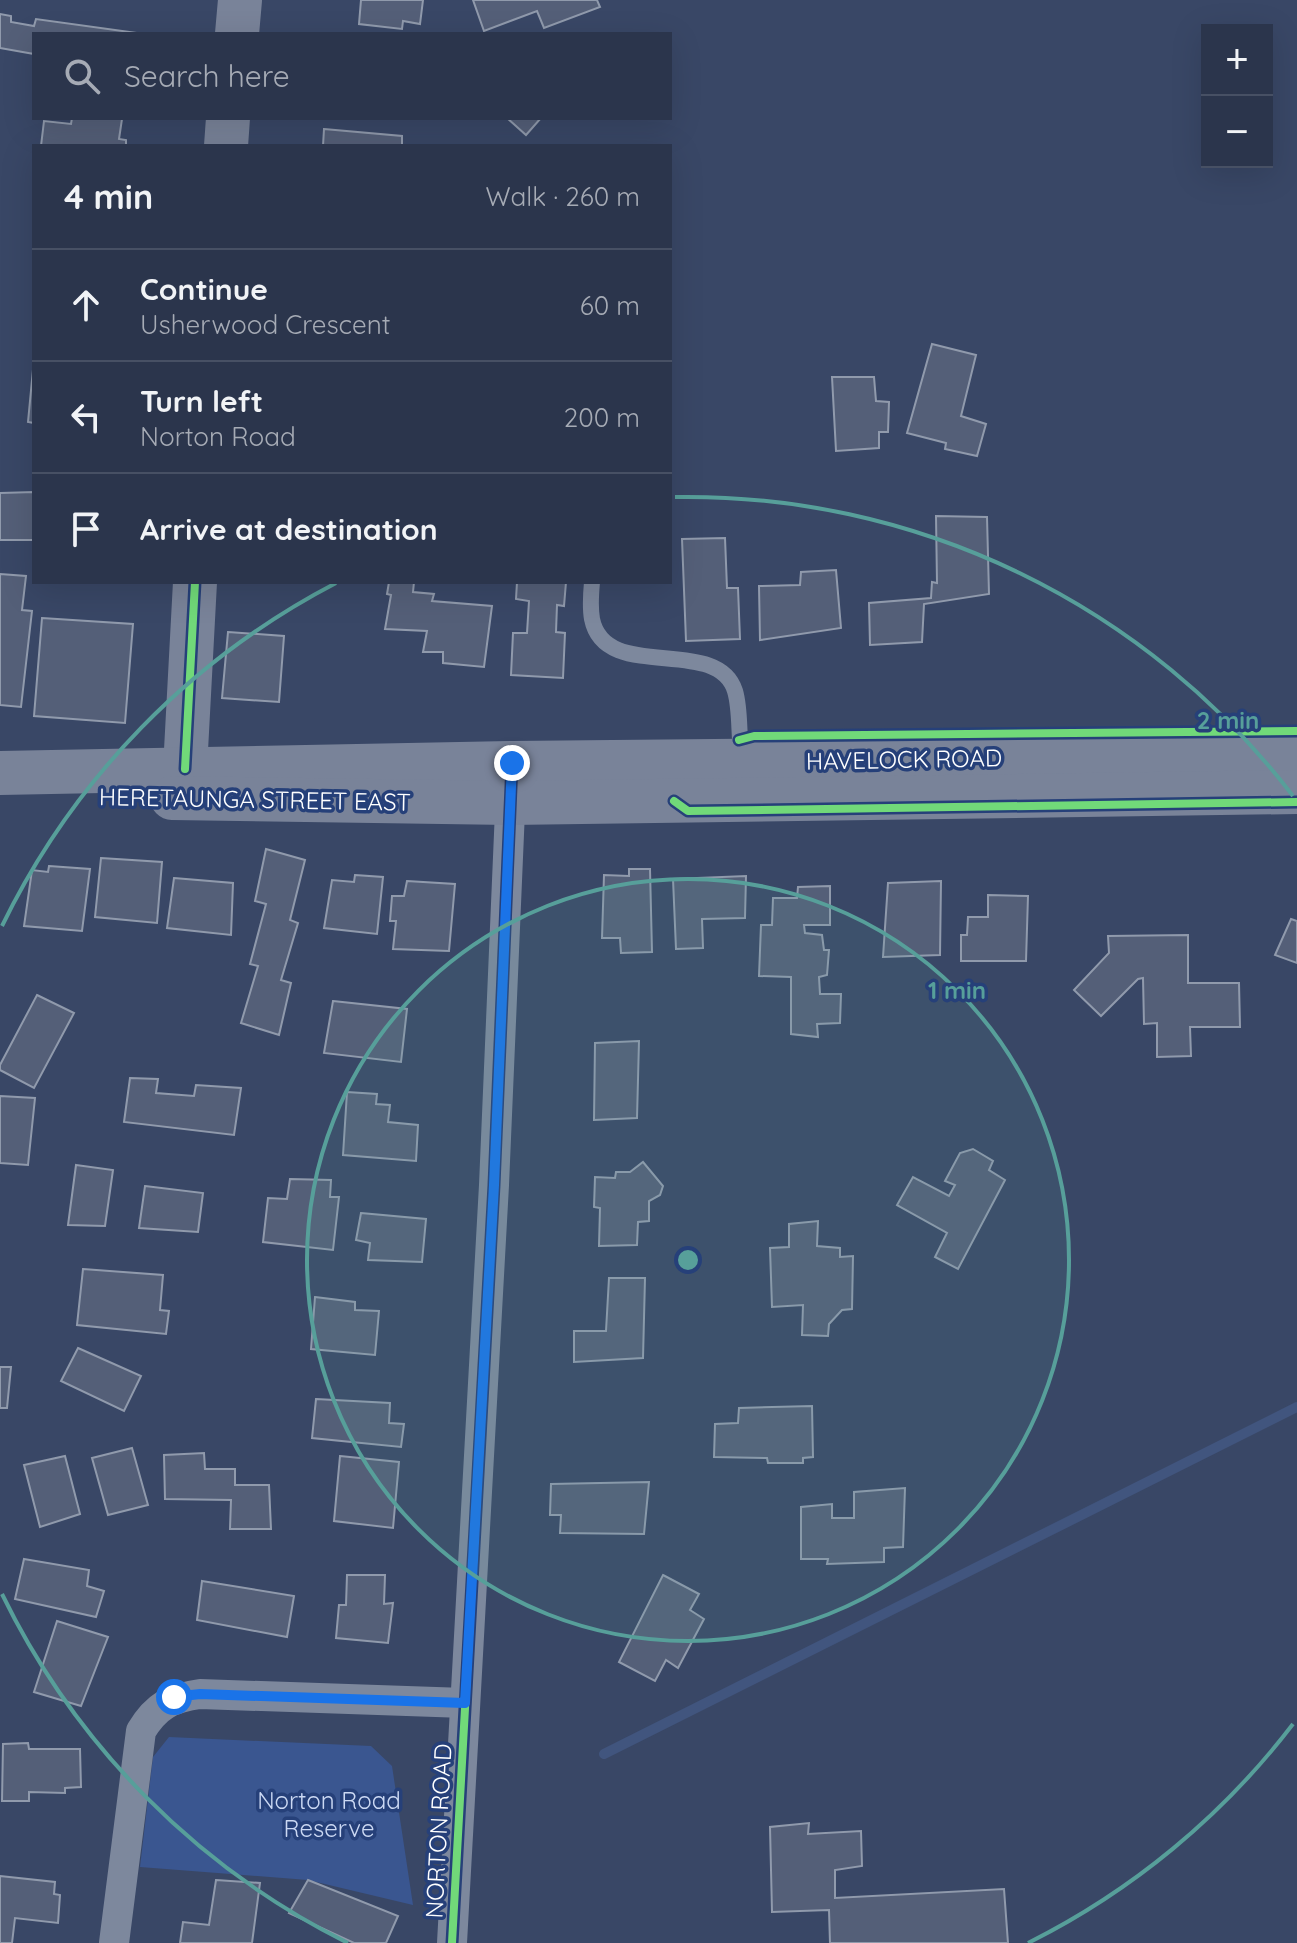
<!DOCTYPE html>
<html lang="en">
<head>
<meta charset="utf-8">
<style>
	:root { --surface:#2b354c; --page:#333d53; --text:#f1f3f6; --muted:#a6abb5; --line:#475064 }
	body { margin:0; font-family:Quicksand,sans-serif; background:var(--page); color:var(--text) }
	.controls { position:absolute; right:24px; top:24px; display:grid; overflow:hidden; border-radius:0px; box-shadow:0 8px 32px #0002 }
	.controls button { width:72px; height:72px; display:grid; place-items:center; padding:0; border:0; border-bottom:2px solid var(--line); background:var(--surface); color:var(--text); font:40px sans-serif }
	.stop { position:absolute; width:24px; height:24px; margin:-18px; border:6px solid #1a73e8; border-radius:50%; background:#fff }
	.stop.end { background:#1a73e8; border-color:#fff; box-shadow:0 2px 8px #0008 }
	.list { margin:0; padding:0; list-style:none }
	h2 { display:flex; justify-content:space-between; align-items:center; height:104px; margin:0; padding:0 32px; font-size:34px }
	h2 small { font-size:26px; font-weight:400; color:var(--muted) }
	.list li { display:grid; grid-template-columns:52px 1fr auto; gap:24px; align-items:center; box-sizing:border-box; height:112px; padding:0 32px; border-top:2px solid var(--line) }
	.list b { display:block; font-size:30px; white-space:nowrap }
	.list p { margin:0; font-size:26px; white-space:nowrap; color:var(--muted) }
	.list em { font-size:26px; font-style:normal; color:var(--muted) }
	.icon { flex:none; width:44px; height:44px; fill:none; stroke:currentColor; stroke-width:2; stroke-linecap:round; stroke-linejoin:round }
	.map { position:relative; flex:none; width:1297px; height:1943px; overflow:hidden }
	.search { position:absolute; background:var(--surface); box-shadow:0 8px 32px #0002; left:32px; top:32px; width:640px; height:88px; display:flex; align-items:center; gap:20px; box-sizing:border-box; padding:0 28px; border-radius:0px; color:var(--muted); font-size:30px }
	.panel { position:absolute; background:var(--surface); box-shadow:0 8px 32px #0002; left:32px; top:144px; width:640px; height:440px; border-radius:0px }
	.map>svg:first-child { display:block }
	.green { fill:#3a5690 }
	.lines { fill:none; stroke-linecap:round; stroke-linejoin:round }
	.stream { stroke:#41557e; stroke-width:10 }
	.building { fill:#545f78; stroke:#909aac; stroke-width:2 }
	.lane { stroke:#7d889d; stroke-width:16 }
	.street { stroke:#7d889d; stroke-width:30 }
	.secondary { stroke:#798399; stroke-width:44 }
	.cycleway-casing { stroke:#264079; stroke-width:13 }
	.cycleway { stroke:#71d979; stroke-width:8 }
	.route { stroke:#1a73e8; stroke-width:10 }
	.ring { fill:none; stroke:#579f9a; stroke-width:4 }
	.labels { text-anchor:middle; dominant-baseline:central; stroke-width:7; stroke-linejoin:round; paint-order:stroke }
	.street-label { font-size:24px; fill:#fff; stroke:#264079 }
	.park-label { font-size:24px; fill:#cbd8f3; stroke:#264079 }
	.centre { fill:#579f9a; stroke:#264079; stroke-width:4 }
	.ring-label { font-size:24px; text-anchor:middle; font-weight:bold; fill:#579f9a; stroke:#264079; stroke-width:7; stroke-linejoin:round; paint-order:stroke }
</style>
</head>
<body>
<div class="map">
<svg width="1297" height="1943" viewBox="0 0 1297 1943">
	<rect width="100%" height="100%" fill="#394766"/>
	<polygon class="green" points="169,1737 371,1746 392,1766 413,1905 308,1880 140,1867 153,1757"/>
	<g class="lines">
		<polyline class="stream" points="604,1754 1297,1407"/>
	</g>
	<g class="building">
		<polygon points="361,0 423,0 420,24 403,21 402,29 359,24"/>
		<polygon points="473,0 597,0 600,7 544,28 537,11 484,31"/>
		<polygon points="0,14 11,16 11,22 34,26 36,19 144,34 34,34 34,54 0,48"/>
		<polygon points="72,118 122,119 119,139 126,140 126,146 41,146 44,121 71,124"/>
		<polygon points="507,118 541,118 526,135"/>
		<polygon points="324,129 402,136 402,146 323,146"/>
		<polygon points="932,344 976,355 961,416 986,424 977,456 945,449 946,443 907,433"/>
		<polygon points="34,359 34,423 28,422"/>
		<polygon points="832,377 874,377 876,401 889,402 888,432 879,432 879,448 836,451"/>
		<polygon points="34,492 34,540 0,540 0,493"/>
		<polygon points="936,516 987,517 989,594 924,604 922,642 870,645 869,603 931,598 932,582 937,583"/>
		<polygon points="725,538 727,588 738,588 740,639 686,641 682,539"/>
		<polygon points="836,570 841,628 760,640 759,586 800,585 801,572"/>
		<polygon points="0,574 26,576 22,610 32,611 21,707 0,705"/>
		<polygon points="389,582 414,582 413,592 434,594 432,601 492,606 484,667 443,663 443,652 423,652 427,631 385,629 391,595 387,594"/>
		<polygon points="517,582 566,582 564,606 557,605 556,632 565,633 563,678 511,675 513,633 527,633 529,601 516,599"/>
		<polygon points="42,618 133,624 125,723 34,716"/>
		<polygon points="228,632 284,636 279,702 222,698"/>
		<polygon points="266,849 305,860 290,920 298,923 281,980 291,983 279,1035 241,1023 258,966 250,964 266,904 255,901"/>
		<polygon points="101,858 162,862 157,923 95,917"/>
		<polygon points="49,866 90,869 82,931 24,926 32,870 48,872"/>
		<polygon points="629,869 650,869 652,952 621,953 620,938 602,938 604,875 629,876"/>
		<polygon points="355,875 383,877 377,934 324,928 332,880 354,882"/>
		<polygon points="746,876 745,918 702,919 703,948 676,949 673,879"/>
		<polygon points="174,878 233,883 231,935 167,928"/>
		<polygon points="407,881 455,884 449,951 393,949 396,921 390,921 392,896 404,896"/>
		<polygon points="941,881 940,955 883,957 888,883"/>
		<polygon points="830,886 830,925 804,925 805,933 822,935 824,950 829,950 827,975 819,977 820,994 841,994 840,1023 817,1024 818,1037 791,1034 791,977 759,976 761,925 772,925 773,898 797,898 798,887"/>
		<polygon points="988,895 1028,896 1026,961 961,961 961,935 967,935 968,917 988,917"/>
		<polygon points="1291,919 1297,921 1297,963 1275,955"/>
		<polygon points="1188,935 1188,983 1239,983 1240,1027 1190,1027 1191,1056 1157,1057 1157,1023 1144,1024 1143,978 1138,979 1101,1016 1074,990 1109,953 1108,936"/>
		<polygon points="37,995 74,1013 34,1088 0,1070 0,1065"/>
		<polygon points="333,1001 407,1009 401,1062 324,1053"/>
		<polygon points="639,1041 637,1118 594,1120 595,1043"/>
		<polygon points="130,1078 158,1079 156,1093 194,1096 196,1085 241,1088 234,1135 124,1122"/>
		<polygon points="347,1092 377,1094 376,1104 390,1105 388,1122 418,1125 416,1161 343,1155"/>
		<polygon points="0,1096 35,1098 28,1165 0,1163"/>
		<polygon points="973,1149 993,1161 989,1170 1005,1180 958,1269 935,1257 947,1233 897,1205 913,1177 949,1196 955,1185 945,1181 960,1153"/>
		<polygon points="643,1162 663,1186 660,1195 649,1201 649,1221 638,1222 637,1245 599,1246 600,1208 594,1207 595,1177 615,1178 616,1172 630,1172"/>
		<polygon points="76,1165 113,1170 105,1226 68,1225"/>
		<polygon points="290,1179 331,1180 330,1197 339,1197 333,1250 263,1242 268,1198 287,1199"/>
		<polygon points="145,1186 203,1193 198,1232 139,1228"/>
		<polygon points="361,1213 426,1219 422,1262 368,1260 370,1243 356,1240"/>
		<polygon points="818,1221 817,1246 840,1248 840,1257 853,1256 852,1309 842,1310 829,1324 828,1336 802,1335 803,1305 772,1307 770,1248 789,1247 789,1224"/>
		<polygon points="83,1269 163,1275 160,1310 169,1311 166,1334 77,1325"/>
		<polygon points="609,1278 645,1278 643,1358 574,1362 574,1331 606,1331"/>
		<polygon points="315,1297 355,1302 355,1310 379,1311 375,1355 311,1349"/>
		<polygon points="78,1348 141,1376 124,1411 61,1381"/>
		<polygon points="0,1367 11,1367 7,1408 0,1408"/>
		<polygon points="316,1399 390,1403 389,1423 404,1424 401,1447 312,1438"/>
		<polygon points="812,1406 813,1457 803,1458 803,1463 768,1463 767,1458 714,1457 715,1424 738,1423 739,1408"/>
		<polygon points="132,1448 148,1505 108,1515 92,1458"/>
		<polygon points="204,1453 205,1469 235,1469 235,1485 269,1485 271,1529 230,1529 231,1500 165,1499 164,1455"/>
		<polygon points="65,1456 80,1514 40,1527 24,1465"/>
		<polygon points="340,1456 399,1462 393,1528 334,1521"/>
		<polygon points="649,1482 644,1534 560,1533 561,1515 550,1515 551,1484"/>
		<polygon points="905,1488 903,1547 884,1548 884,1562 827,1564 828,1559 801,1559 801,1507 832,1504 832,1518 854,1518 854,1492"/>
		<polygon points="24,1559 89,1570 87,1586 104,1591 96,1617 15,1599"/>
		<polygon points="347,1575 385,1575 384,1604 393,1603 388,1643 336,1638 339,1605 346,1605"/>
		<polygon points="663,1575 699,1594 690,1610 704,1619 678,1668 666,1660 655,1681 619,1662"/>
		<polygon points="202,1581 294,1596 287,1637 197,1620"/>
		<polygon points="57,1621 108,1637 81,1706 34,1692"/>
		<polygon points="28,1743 29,1749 80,1749 81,1787 65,1788 65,1793 29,1792 29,1801 2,1801 3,1744"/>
		<polygon points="809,1823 808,1834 861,1831 862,1866 835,1870 835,1898 1004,1889 1008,1943 830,1943 829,1910 772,1912 770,1827"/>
		<polygon points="0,1876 55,1882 54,1894 60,1895 58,1923 15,1918 12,1943 0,1943"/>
		<polygon points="216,1880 260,1883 252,1943 180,1943 183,1922 209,1925"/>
		<polygon points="308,1880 398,1916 386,1943 354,1943 289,1913"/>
	</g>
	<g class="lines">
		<path class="lane" d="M592,582C591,593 590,608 592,619C605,684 717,634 735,691C741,711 738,737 742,758"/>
		<g class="street">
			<path d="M114,1943L141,1731C156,1706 171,1698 200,1694L465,1703"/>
			<polyline points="452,1943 494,1185 511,787"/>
		</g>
		<g class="secondary">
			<polyline points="237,34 240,0"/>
			<polyline points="226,146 228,118"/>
			<polyline points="185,769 195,582"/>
			<polyline points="0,773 512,763 1297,755"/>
			<polyline points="172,798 510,803 1297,792"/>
		</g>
		<g class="cycleway-casing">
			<g id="cycleway">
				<polyline points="739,740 754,736 1297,731"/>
				<polyline points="185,769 195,582"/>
				<polyline points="674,801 688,811 1297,802"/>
				<polyline points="452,1943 494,1185 512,763"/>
			</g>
		</g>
		<use href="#cycleway" class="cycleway"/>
	</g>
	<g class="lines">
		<polyline class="route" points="174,1697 200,1694 465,1703 494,1185 512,763"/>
	</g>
	<circle cx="688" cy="1260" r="381" fill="#579f9a" fill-opacity=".12"/>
	<g class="ring">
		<circle cx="688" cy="1260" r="381"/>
		<path d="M1293 1724A763 763 0 0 1 1028 1943M348 1943A763 763 0 0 1 2 1594M2 926A763 763 0 0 1 336 583M675 497A763 763 0 0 1 1293 796"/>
	</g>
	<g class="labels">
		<g class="street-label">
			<text transform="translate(904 759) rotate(-1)">HAVELOCK ROAD</text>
			<text transform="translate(255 799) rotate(1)">HERETAUNGA STREET EAST</text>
			<text transform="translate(438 1831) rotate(-87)">NORTON ROAD</text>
		</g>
		<g class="park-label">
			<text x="329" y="1800">Norton Road<tspan x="329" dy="28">Reserve</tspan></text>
		</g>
	</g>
	<circle cx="688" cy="1260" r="12" class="centre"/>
	<g class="ring-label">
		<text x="1228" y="729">2 min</text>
		<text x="957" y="999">1 min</text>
	</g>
</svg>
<div class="controls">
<button>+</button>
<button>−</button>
</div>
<div class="stop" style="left:174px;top:1697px"></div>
<div class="stop end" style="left:512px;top:763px"></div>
<div class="search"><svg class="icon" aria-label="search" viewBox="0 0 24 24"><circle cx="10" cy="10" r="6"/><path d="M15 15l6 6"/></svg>Search here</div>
<section class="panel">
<h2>4 min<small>Walk · 260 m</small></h2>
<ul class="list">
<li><svg class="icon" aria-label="ahead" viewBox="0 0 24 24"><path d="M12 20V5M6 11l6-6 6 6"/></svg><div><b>Continue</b><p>Usherwood Crescent</p></div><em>60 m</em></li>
<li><svg class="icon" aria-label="left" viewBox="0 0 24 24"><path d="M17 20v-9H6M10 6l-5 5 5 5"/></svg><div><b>Turn left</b><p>Norton Road</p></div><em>200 m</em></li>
<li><svg class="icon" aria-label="arrive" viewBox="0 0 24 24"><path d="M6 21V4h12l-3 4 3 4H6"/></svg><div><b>Arrive at destination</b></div></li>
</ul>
</section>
</div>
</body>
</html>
